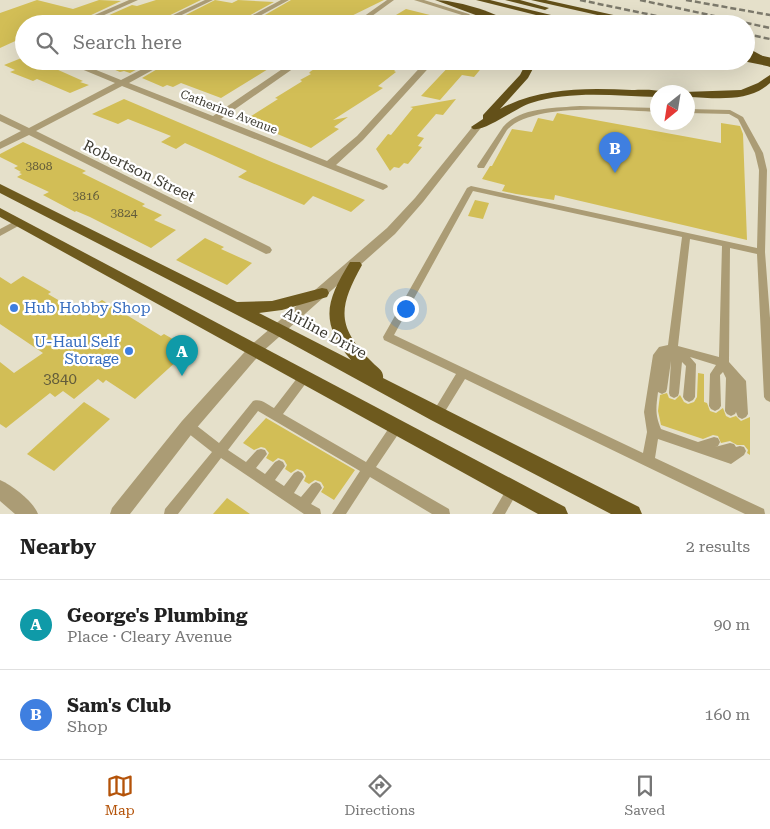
<!DOCTYPE html>
<html lang="en">
<head>
<meta charset="utf-8">
<style>
	:root { --surface:#fff; --page:#f6f6f6; --text:#222; --muted:#767676; --line:#e0e0e0; --accent:#b45309 }
	body { margin:0; font-family:"Roboto Serif",serif; background:var(--page); color:var(--text) }
	.compass { position:absolute; left:650px; top:85px; width:45px; height:45px; border-radius:50%; background:var(--surface); box-shadow:0 5px 20px #0002; rotate:210deg }
	.you { position:absolute; left:405px; top:308px; width:18px; height:18px; margin:-12px; border:4px solid #fff; border-radius:50%; background:#1a73e8; box-shadow:0 0 0 8px #1a73e833 }
	.badge { display:grid; place-items:center; width:32px; height:32px; border-radius:50%; background:var(--accent); color:#fff; font-size:16px; font-weight:700 }
	.pin { position:absolute; translate:-50% -41px; filter:drop-shadow(0 1px 2px #0008) }
	.pin::after { content:''; position:absolute; top:26px; width:18px; height:15px; background:inherit; clip-path:polygon(0 0,100% 0,50% 100%) }
	.list { margin:0; padding:0; list-style:none }
	h2 { display:flex; justify-content:space-between; align-items:center; height:65px; margin:0; padding:0 20px; font-size:21px }
	h2 small { font-size:16px; font-weight:400; color:var(--muted) }
	.list li { display:grid; grid-template-columns:32px 1fr auto; gap:15px; align-items:center; box-sizing:border-box; height:90px; padding:0 20px; border-top:1px solid var(--line) }
	.list b { display:block; font-size:19px; white-space:nowrap }
	.list p { margin:0; font-size:16px; white-space:nowrap; color:var(--muted) }
	.list em { font-size:16px; font-style:normal; color:var(--muted) }
	.icon { flex:none; width:28px; height:28px; fill:none; stroke:currentColor; stroke-width:2; stroke-linecap:round; stroke-linejoin:round }
	.map { position:relative; flex:none; width:770px; height:514px; overflow:hidden }
	.search { position:absolute; background:var(--surface); box-shadow:0 5px 20px #0002; left:15px; right:15px; top:15px; height:55px; display:flex; align-items:center; gap:12px; box-sizing:border-box; padding:0 18px; border-radius:28px; color:var(--muted); font-size:19px }
	.sheet { height:245px; background:var(--surface) }
	nav { display:flex; justify-content:space-around; align-items:center; box-sizing:border-box; height:70px; border-top:1px solid var(--line); background:var(--surface); font-size:14px; color:var(--muted) }
	nav a { display:grid; justify-items:center; gap:2px }
	nav .on { color:var(--accent) }
	.map>svg:first-child { display:block }
	.building { fill:#d2be56 }
	.lines { fill:none; stroke-linecap:round; stroke-linejoin:round }
	.service { fill:#ab9c75; fill-rule:evenodd }
	.minor { fill:#ab9c75; fill-rule:evenodd }
	.tertiary { fill:#ab9c75; fill-rule:evenodd }
	.trunk { fill:#6e5a1e; fill-rule:evenodd }
	.motorway { fill:#635019; fill-rule:evenodd }
	.rail { stroke:#7c796b; stroke-width:2.5; stroke-dasharray:6 3; stroke-linecap:butt }
	.motorway-bridge { stroke:#635019; stroke-width:9 }
	.shop-dot { fill:#3f7fe0; stroke:#fff; stroke-width:2 }
	.labels { text-anchor:middle; dominant-baseline:central; stroke-width:4.5; stroke-linejoin:round; paint-order:stroke }
	.far-street-label { font-size:12px; fill:#3d3b32; stroke:#fff }
	.number-label { font-size:12px; fill:#625c3b }
	.street-label { font-size:15px; fill:#3d3b32; stroke:#fff }
	.shop-label { font-size:15px; fill:#366cbe; stroke:#fff; text-anchor:start }
	.near-number-label { font-size:15px; fill:#625c3b }
</style>
</head>
<body>
<div class="map">
<svg width="770" height="514" viewBox="0 0 770 514">
	<rect width="100%" height="100%" fill="#e5e0ca"/>
	<g class="building">
		<polygon points="37,0 73,9 99,0 121,1 72,24 24,24 24,37 0,48 0,13"/>
		<polygon points="156,0 201,0 152,24 89,24 132,5 137,6"/>
		<polygon points="215,0 232,3 238,0 274,2 234,24 168,24"/>
		<polygon points="291,0 384,0 335,24 249,24"/>
		<polygon points="406,9 450,20 449,24 381,24"/>
		<polygon points="24,57 24,61 38,61 83,81 80,82 89,85 70,93 37,79 33,81 10,72 15,70 4,65"/>
		<polygon points="94,61 153,61 130,73 124,71 120,72"/>
		<polygon points="171,61 260,61 273,66 221,98 181,83 173,87 167,85 163,87 142,78"/>
		<polygon points="329,61 405,61 394,71 396,72 378,86 383,88 333,120 348,117 334,127 339,129 311,148 246,121 245,120 278,99 275,98 301,82 302,81 300,80 311,74 309,73 311,71"/>
		<polygon points="454,61 468,61 484,65 474,77 462,75 440,100 421,96"/>
		<polygon points="124,99 274,163 365,200 351,212 313,196 304,205 238,177 247,171 212,155 185,143 176,149 161,142 171,136 128,119 118,124 92,114"/>
		<polygon points="456,99 443,115 436,114 417,136 424,138 418,146 422,147 408,164 404,163 399,168 394,167 390,171 376,149 388,134 391,135 413,108 410,107"/>
		<polygon points="557,113 721,143 721,123 740,126 743,134 747,240 555,195 554,200 516,194 502,191 505,185 482,179 490,166 492,166 512,129 532,132 538,118 553,121"/>
		<polygon points="23,142 86,171 82,173 145,204 142,206 162,215 154,220 176,230 151,248 90,217 76,211 75,212 43,195 49,192 17,177 22,174 19,173 21,172 14,168 18,166 0,157 0,154"/>
		<polygon points="475,200 489,203 483,219 468,216"/>
		<polygon points="205,238 224,247 221,249 252,263 227,285 176,260"/>
		<polygon points="23,276 51,292 48,294 82,314 102,300 161,336 164,334 190,349 135,399 106,380 103,383 98,379 74,399 63,391 55,397 50,393 6,428 0,424 0,362 14,373 43,353 0,324 0,277 11,284"/>
		<polygon points="698,373 704,374 704,402 707,403 710,411 716,413 723,408 726,416 730,418 736,416 741,421 750,417 750,455 747,453 748,450 744,445 737,445 730,441 721,443 718,436 713,435 703,439 661,425 658,411 660,395 667,393 669,398 675,400 680,395 684,402 688,404 694,402 697,397"/>
		<polygon points="84,402 110,419 54,471 27,454"/>
		<polygon points="266,418 355,470 334,500 321,492 324,487 321,482 315,480 309,484 304,481 306,476 303,471 297,469 291,473 285,469 287,465 284,460 278,458 273,462 266,458 269,453 265,448 261,447 254,450 243,443"/>
		<polygon points="227,498 250,514 213,514"/>
	</g>
	<g class="lines">
		<g class="service">
			<path d="M580,106L658,108V112C623,110 531,102 507,130L484,168H478L477,166L503,127C520,107 555,108 580,106Z"/>
			<path d="M688,109L730,110L743,117L763,153L767,170L765,252L770,318V402L766,400L764,397L757,254L730,248L729,362L746,381L748,414L746,417L742,419L738,417L736,412L735,414L731,416L727,414L725,411L726,378L723,372L720,375L721,406L719,409L715,411L711,409L709,406L710,374L716,365L690,357L696,364L695,397L693,400L689,402L685,400L683,397L686,366L682,362L679,393L678,396L674,398L670,396L669,393L671,361L667,389L666,392L662,394L658,392C656,408 655,415 661,429L698,442L714,437L718,438L720,442L718,446L715,447L730,443L734,444L736,447L740,446L744,447L746,451L744,455L731,464L658,439L655,458L764,509L765,514H745L465,379L441,418L437,420L433,418L431,415L433,412L456,374L384,340L383,337L467,188L471,186L757,248L759,170L755,153L738,119L729,114L688,113ZM473,191L682,237L668,345L659,347L653,355L644,412L647,432L643,453L394,335ZM690,239L722,246L719,357L678,346Z"/>
			<polygon points="19,219 22,220 23,222 22,224 0,236 0,229"/>
			<path d="M305,372L309,373L310,376L309,379L283,414L366,462L393,422L397,421L401,422L403,426L401,430L376,467L449,509L450,514H432L370,477L346,514H332L360,471L258,411L228,450L246,462L257,450L261,449L265,450L267,454L256,468L265,474L275,462L279,460L283,462L285,466L275,480L284,486L294,473L298,471L302,473L304,477L294,493L301,497L312,484L316,482L320,484L322,488L311,504L320,509L321,514H304L221,458L178,514H164L165,509L212,452L184,430L182,426L184,422L188,421L192,422L219,443L253,401C261,398 268,405 274,408L301,373Z"/>
			<polygon points="513,483 517,485 519,489 505,514 492,514 509,485"/>
		</g>
		<g class="minor">
			<polygon points="129,0 138,0 84,24 74,24"/>
			<polygon points="205,0 213,0 163,24 154,24"/>
			<polygon points="281,0 289,0 245,24 236,24"/>
			<polygon points="387,0 394,0 361,24 353,24"/>
			<polygon points="414,0 424,0 469,14 475,20 471,24 464,24 467,20 465,16"/>
			<polygon points="62,61 74,61 121,80 158,61 169,61 129,83 213,116 294,61 304,61 221,119 327,161 357,136 426,61 435,61 363,140 336,165 387,185 388,187 383,190 122,86 36,131 270,247 272,250 270,253 266,254 29,135 0,149 0,142 21,131 0,121 0,114 29,128 115,83"/>
			<path d="M0,480C13,486 33,501 38,514H15L0,501Z"/>
		</g>
		<polygon class="tertiary" points="477,124 482,127 480,129 423,202 395,234 261,353 194,431 130,514 110,514 112,508 182,421 251,345 387,228 415,198 474,125"/>
		<g class="trunk">
			<path d="M0,184L237,302L272,301L322,288L327,289L329,293L327,297L282,310L259,313L351,360C319,322 326,301 350,262H360L362,265C338,308 336,327 373,363C378,368 384,371 383,378L639,507L642,514H611L431,420L272,333L0,193Z"/>
			<polygon points="0,208 565,507 568,514 538,514 0,217"/>
		</g>
		<g class="motorway">
			<path d="M435,0C455,0 497,12 512,24H500Z"/>
			<polygon points="476,0 490,0 588,24 572,24"/>
			<polygon points="505,0 520,0 549,8 545,10"/>
			<polygon points="531,0 546,0 654,24 637,24"/>
			<polygon points="746,47 770,60 770,67 746,54"/>
			<path d="M527,61H537L528,78L500,109C541,87 587,88 632,90C641,90 654,89 662,92H658V97C616,96 571,90 531,103C517,107 485,132 473,129L471,127L483,119V115L520,75Z"/>
			<path d="M770,75V83C749,103 715,98 688,97V92H684L741,90L758,83Z"/>
		</g>
		<g class="rail">
			<polyline points="580,0 695,24"/>
			<polyline points="640,0 770,28"/>
			<polyline points="686,0 770,15"/>
			<polyline points="746,34 770,39"/>
		</g>
		<polyline class="motorway-bridge" points="746,57 770,62"/>
	</g>
	<g class="shop-dot">
		<circle cx="14" cy="308" r="5"/>
		<circle cx="129" cy="351" r="5"/>
	</g>
	<g class="labels">
		<g class="far-street-label">
			<text transform="translate(229 112) rotate(21)">Catherine Avenue</text>
		</g>
		<g class="number-label">
			<text x="39" y="166">3808</text>
			<text x="86" y="196">3816</text>
			<text x="124" y="213">3824</text>
		</g>
		<g class="street-label">
			<text transform="translate(139 171) rotate(26)">Robertson Street</text>
			<text transform="translate(325 333) rotate(28)">Airline Drive</text>
		</g>
		<g class="shop-label">
			<text x="24" y="308">Hub Hobby Shop</text>
			<text x="119" y="342" text-anchor="end">U-Haul Self<tspan x="119" dy="17">Storage</tspan></text>
		</g>
		<g class="near-number-label">
			<text x="60" y="379">3840</text>
		</g>
	</g>
</svg>
<svg class="compass" viewBox="-18 -18 36 36"><path d="M0-13l5 13h-10z" fill="#e53935"/><path d="M0 13l5-13h-10z" fill="#767676"/></svg>
<div class="you"></div>
<div class="pin badge" style="left:182px;top:376px;background:#0f9aa8">A</div>
<div class="pin badge" style="left:615px;top:173px;background:#3f7fe0">B</div>
<div class="search"><svg class="icon" aria-label="search" viewBox="0 0 24 24"><circle cx="10" cy="10" r="6"/><path d="M15 15l6 6"/></svg>Search here</div>
</div>
<section class="sheet">
<h2>Nearby<small>2 results</small></h2>
<ul class="list">
<li><span class="badge" style="background:#0f9aa8">A</span><div><b>George's Plumbing</b><p>Place · Cleary Avenue</p></div><em>90 m</em></li>
<li><span class="badge" style="background:#3f7fe0">B</span><div><b>Sam's Club</b><p>Shop</p></div><em>160 m</em></li>
</ul>
</section>
<nav>
<a class="on"><svg class="icon" aria-label="map" viewBox="0 0 24 24"><path d="M3 6l6-2 6 2 6-2v14l-6 2-6-2-6 2zM9 4v14M15 6v14"/></svg>Map</a>
<a><svg class="icon" aria-label="directions" viewBox="0 0 24 24"><path d="M12 3l9 9-9 9-9-9zM9 14v-3h6M13 9l2 2-2 2"/></svg>Directions</a>
<a><svg class="icon" aria-label="saved" viewBox="0 0 24 24"><path d="M7 4h10v16l-5-4-5 4z"/></svg>Saved</a>
</nav>
</body>
</html>
